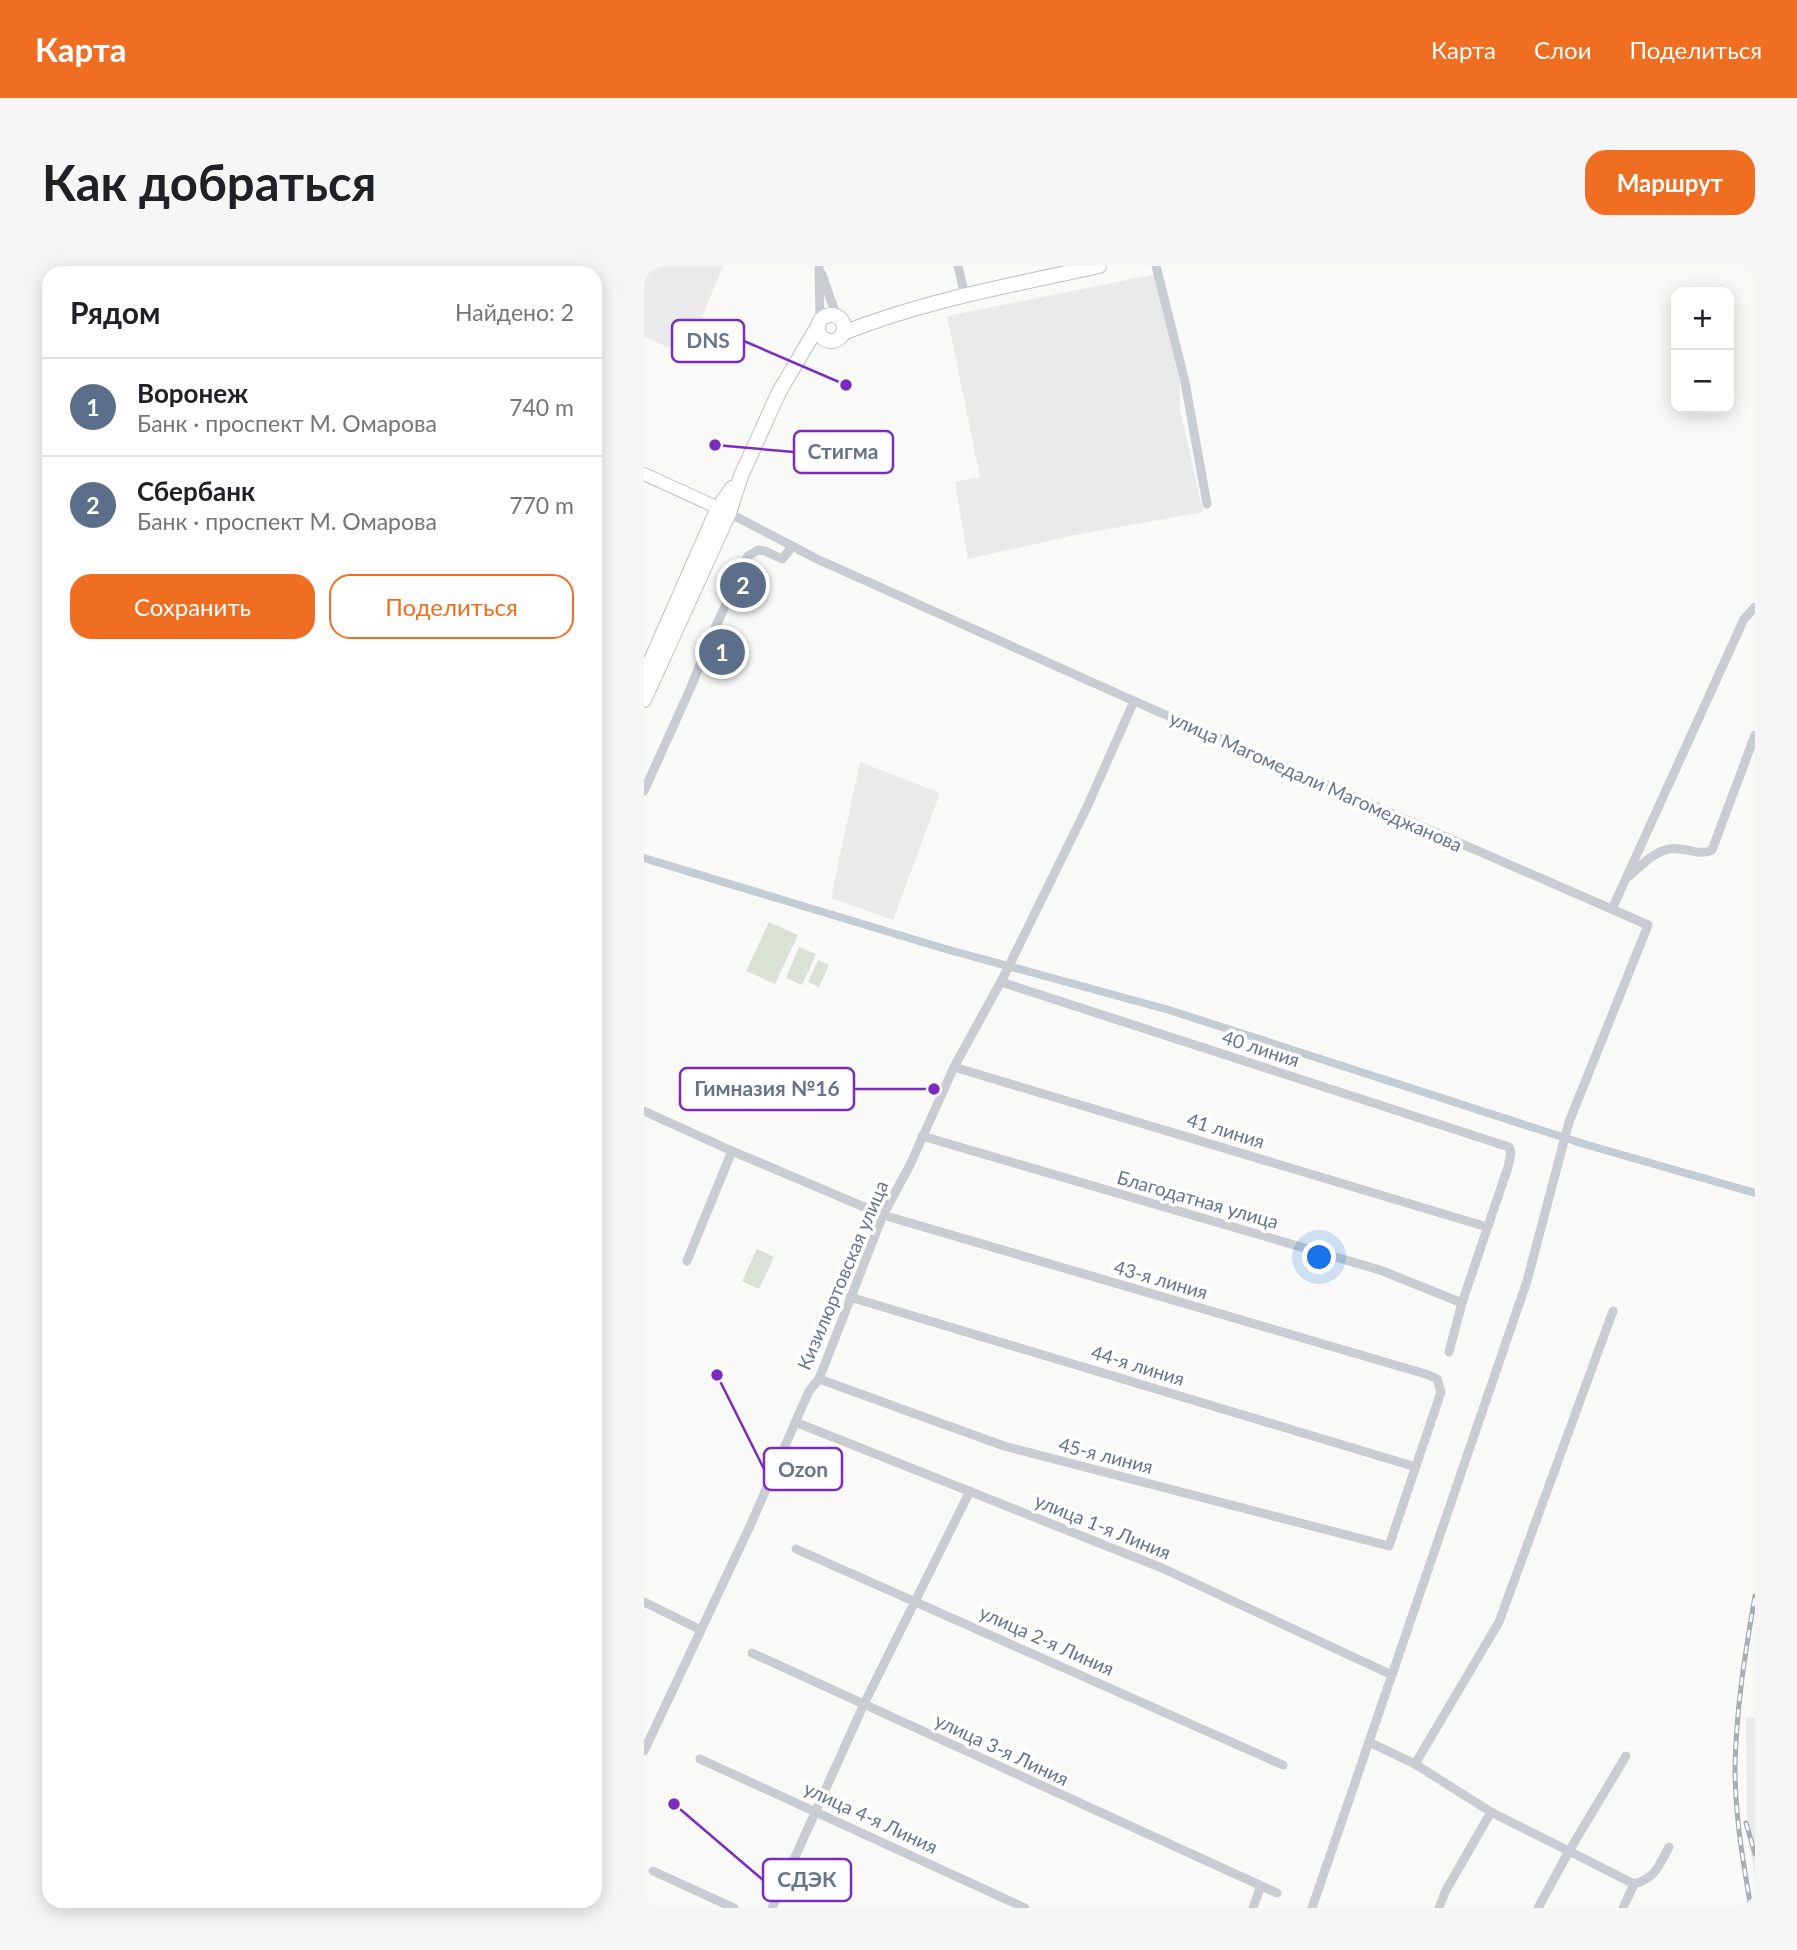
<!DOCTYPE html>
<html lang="ru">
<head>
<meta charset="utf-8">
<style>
	:root { --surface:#fff; --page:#f6f6f6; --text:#202124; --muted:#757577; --line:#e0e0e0; --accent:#ef6e21 }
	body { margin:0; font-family:Lato,sans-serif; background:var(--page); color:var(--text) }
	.controls { position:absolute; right:21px; top:21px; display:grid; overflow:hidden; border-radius:14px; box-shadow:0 4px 18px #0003 }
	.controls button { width:63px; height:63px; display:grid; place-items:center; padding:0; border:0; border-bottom:2px solid var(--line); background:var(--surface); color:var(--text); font:35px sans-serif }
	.you { position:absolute; left:676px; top:992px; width:24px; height:24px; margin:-18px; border:5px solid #fff; border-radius:50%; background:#1a73e8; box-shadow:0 0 0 10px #1a73e833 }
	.badge { display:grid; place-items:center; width:46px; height:46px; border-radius:50%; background:var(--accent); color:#fff; font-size:23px; font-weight:700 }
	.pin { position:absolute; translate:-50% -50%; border:4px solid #fff; box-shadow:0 2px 7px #0006 }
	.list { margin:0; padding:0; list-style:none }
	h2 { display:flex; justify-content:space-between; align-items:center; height:91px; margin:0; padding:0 28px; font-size:30px }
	h2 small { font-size:23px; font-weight:400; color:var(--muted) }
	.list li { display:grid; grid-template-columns:46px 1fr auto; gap:21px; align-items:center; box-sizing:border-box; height:98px; padding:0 28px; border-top:2px solid var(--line) }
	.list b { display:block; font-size:26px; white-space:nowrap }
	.list p { margin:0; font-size:23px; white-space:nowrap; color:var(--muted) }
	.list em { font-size:23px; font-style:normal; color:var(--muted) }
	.actions { display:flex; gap:14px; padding:21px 28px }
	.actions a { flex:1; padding:16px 0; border:2px solid var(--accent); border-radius:21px; text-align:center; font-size:24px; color:var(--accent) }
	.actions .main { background:var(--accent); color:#fff }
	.map { position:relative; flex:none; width:1111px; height:1642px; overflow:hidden; border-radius:21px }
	header { display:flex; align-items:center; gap:42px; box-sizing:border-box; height:98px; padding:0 35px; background:var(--accent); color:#fff }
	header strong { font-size:33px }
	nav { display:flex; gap:38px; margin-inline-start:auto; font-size:24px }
	.intro { display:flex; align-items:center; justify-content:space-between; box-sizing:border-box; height:168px; padding:0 42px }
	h1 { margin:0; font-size:49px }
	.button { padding:18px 32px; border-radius:21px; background:var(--accent); color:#fff; font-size:24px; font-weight:700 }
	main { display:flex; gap:42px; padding:0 42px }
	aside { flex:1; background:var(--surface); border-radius:21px; box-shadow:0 4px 18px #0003 }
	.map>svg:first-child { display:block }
	.built { fill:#eaeaea }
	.green { fill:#dae2d8 }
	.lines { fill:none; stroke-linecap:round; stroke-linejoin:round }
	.canal { stroke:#c4cdd4; stroke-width:8 }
	.secondary-casing { stroke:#bdc1c7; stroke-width:14 }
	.primary-casing { stroke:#bcbfc4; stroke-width:16 }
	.street { stroke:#c9ccd0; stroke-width:9 }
	.secondary { stroke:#fff; stroke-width:12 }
	.primary { stroke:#fff; stroke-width:14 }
	.rail-casing { stroke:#a9aeb5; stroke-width:5 }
	.rail { stroke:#fff; stroke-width:2.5; stroke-dasharray:8; stroke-linecap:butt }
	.labels { text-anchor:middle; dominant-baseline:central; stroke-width:7; stroke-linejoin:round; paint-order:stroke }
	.street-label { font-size:19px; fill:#66758a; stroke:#fff }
	.leader { fill:none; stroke:#7b2cbf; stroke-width:2.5 }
	.callout-dot { fill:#7b2cbf; stroke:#fff; stroke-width:2.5 }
	.callout { fill:#fff; stroke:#7b2cbf; stroke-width:2.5 }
	.callout-label { font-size:21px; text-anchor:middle; font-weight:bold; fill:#66758a }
</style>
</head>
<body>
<header>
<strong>Карта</strong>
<nav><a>Карта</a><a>Слои</a><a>Поделиться</a></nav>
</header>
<div class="intro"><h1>Как добраться</h1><a class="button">Маршрут</a></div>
<main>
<aside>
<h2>Рядом<small>Найдено: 2</small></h2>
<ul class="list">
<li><span class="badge" style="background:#5c6f8a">1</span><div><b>Воронеж</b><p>Банк · проспект М. Омарова</p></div><em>740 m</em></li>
<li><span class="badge" style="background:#5c6f8a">2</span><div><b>Сбербанк</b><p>Банк · проспект М. Омарова</p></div><em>770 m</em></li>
</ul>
<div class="actions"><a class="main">Сохранить</a><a>Поделиться</a></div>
</aside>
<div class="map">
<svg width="1111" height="1642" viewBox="0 0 1111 1642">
	<rect width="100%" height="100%" fill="#f9faf7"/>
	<g class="built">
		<polygon points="0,0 79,0 48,75 23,81 0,71"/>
		<polygon points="512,8 536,118 536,143 559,246 431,269 324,293 311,216 336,211 303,50"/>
		<polygon points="216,496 296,527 249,654 187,632"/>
		<polygon points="1111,1451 1111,1612 1103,1562 1102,1452"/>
	</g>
	<g class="green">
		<polygon points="125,656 154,669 131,718 102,705"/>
		<polygon points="155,681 172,688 158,719 142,712"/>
		<polygon points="174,694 185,699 175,721 164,716"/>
		<polygon points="113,983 130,991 115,1023 98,1015"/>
	</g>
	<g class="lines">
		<polyline class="canal" points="0,592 298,682 525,744 940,878 1111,927"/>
		<g class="secondary-casing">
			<polyline id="secondary" points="0,208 81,245"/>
		</g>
		<g class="primary-casing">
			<g id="primary">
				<circle cx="187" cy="62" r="13"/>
				<path d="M199,67C281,34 369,19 455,0"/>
				<polyline points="0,410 74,242 88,222"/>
				<polyline points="0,434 85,247 97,210 135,126 174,60"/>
			</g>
		</g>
		<g class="street">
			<polyline points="175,0 176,54"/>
			<polyline points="314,0 321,30"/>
			<polyline points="512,0 541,116 563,238"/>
			<polyline points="178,8 192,49"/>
			<polyline points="85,247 173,293 490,435 1004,659 925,856 883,1015 668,1642"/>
			<polyline points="0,525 47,421 66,373 104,290 114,284 121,285 138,293 148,281"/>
			<path d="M984,611C996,601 1009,586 1025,583C1039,580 1055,591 1068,584L1111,469"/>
			<polyline points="968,643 1100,353 1111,341"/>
			<polyline points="357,716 865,881 867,887 864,901 818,1037 805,1086"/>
			<polyline points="310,801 843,961"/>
			<polyline points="0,845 88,885 239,949 785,1109 793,1113 797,1126 745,1280 360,1180 175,1113"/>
			<polyline points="278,870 736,1004 818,1037"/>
			<polyline points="43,995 88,885"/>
			<polyline points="206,1031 772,1201"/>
			<polyline points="151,1156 518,1302 748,1409"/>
			<polyline points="152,1283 639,1499"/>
			<polyline points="0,1336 57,1364"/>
			<polyline points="108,1387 633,1627"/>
			<polyline points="725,1476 771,1498 847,1546 801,1626 795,1642"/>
			<polyline points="0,1485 106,1260 165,1125 175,1113 239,949 266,899 310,801 361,708 443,541 490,435"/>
			<polyline points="56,1493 381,1642"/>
			<polyline points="771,1498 855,1356 969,1045"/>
			<polyline points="847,1546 925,1585 982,1490"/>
			<polyline points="9,1605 90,1642"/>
			<path d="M990,1618C1012,1612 1015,1599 1025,1581"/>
			<polyline points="128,1642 220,1438 326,1225"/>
			<polyline points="609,1642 617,1620"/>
			<polyline points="894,1642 925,1585 990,1618 979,1642"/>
		</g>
		<use href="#secondary" class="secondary"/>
		<use href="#primary" class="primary"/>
		<g class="rail-casing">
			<g id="rail">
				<polyline points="1102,1557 1111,1588"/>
				<path d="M1107,1642C1099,1596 1091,1549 1091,1502C1092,1444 1101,1387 1111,1330"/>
			</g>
		</g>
		<use href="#rail" class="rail"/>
	</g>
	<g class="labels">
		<g class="street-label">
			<text transform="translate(672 515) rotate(24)">улица Магомедали Магомеджановa</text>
			<text transform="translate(617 782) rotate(18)">40 линия</text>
			<text transform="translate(582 864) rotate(17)">41 линия</text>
			<text transform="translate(554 933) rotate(16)">Благодатная улица</text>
			<text transform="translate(198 1009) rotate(-67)">Кизилюртовская улица</text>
			<text transform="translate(517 1013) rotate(16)">43-я линия</text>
			<text transform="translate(494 1099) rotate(17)">44-я линия</text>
			<text transform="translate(462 1189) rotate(14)">45-я линия</text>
			<text transform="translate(459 1260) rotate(22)">улица 1-я Линия</text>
			<text transform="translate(403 1374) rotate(24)">улица 2-я Линия</text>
			<text transform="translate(358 1483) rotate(25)">улица 3-я Линия</text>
			<text transform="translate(227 1551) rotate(25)">улица 4-я Линия</text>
		</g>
	</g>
	<path class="leader" d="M202 119L100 75M71 179L150 186M290 823L210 823M73 1109L120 1203M30 1538L119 1614"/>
	<g class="callout-dot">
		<circle cx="202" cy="119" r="7"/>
		<circle cx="71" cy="179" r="7"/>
		<circle cx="290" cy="823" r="7"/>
		<circle cx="73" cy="1109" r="7"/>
		<circle cx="30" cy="1538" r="7"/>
	</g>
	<g class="callout">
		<rect x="28" y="54" width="72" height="42" rx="7"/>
		<rect x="150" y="165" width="99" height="42" rx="7"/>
		<rect x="36" y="802" width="174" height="42" rx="7"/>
		<rect x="120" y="1182" width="78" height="42" rx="7"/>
		<rect x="119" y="1593" width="88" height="42" rx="7"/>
	</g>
	<g class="callout-label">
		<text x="64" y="82">DNS</text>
		<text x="199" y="193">Стигма</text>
		<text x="123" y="830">Гимназия №16</text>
		<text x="159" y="1211">Ozon</text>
		<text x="163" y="1621">СДЭК</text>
	</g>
</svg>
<div class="controls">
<button>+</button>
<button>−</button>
</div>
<div class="you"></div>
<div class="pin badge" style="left:78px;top:386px;background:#5c6f8a">1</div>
<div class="pin badge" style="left:99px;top:319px;background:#5c6f8a">2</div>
</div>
</main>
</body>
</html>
